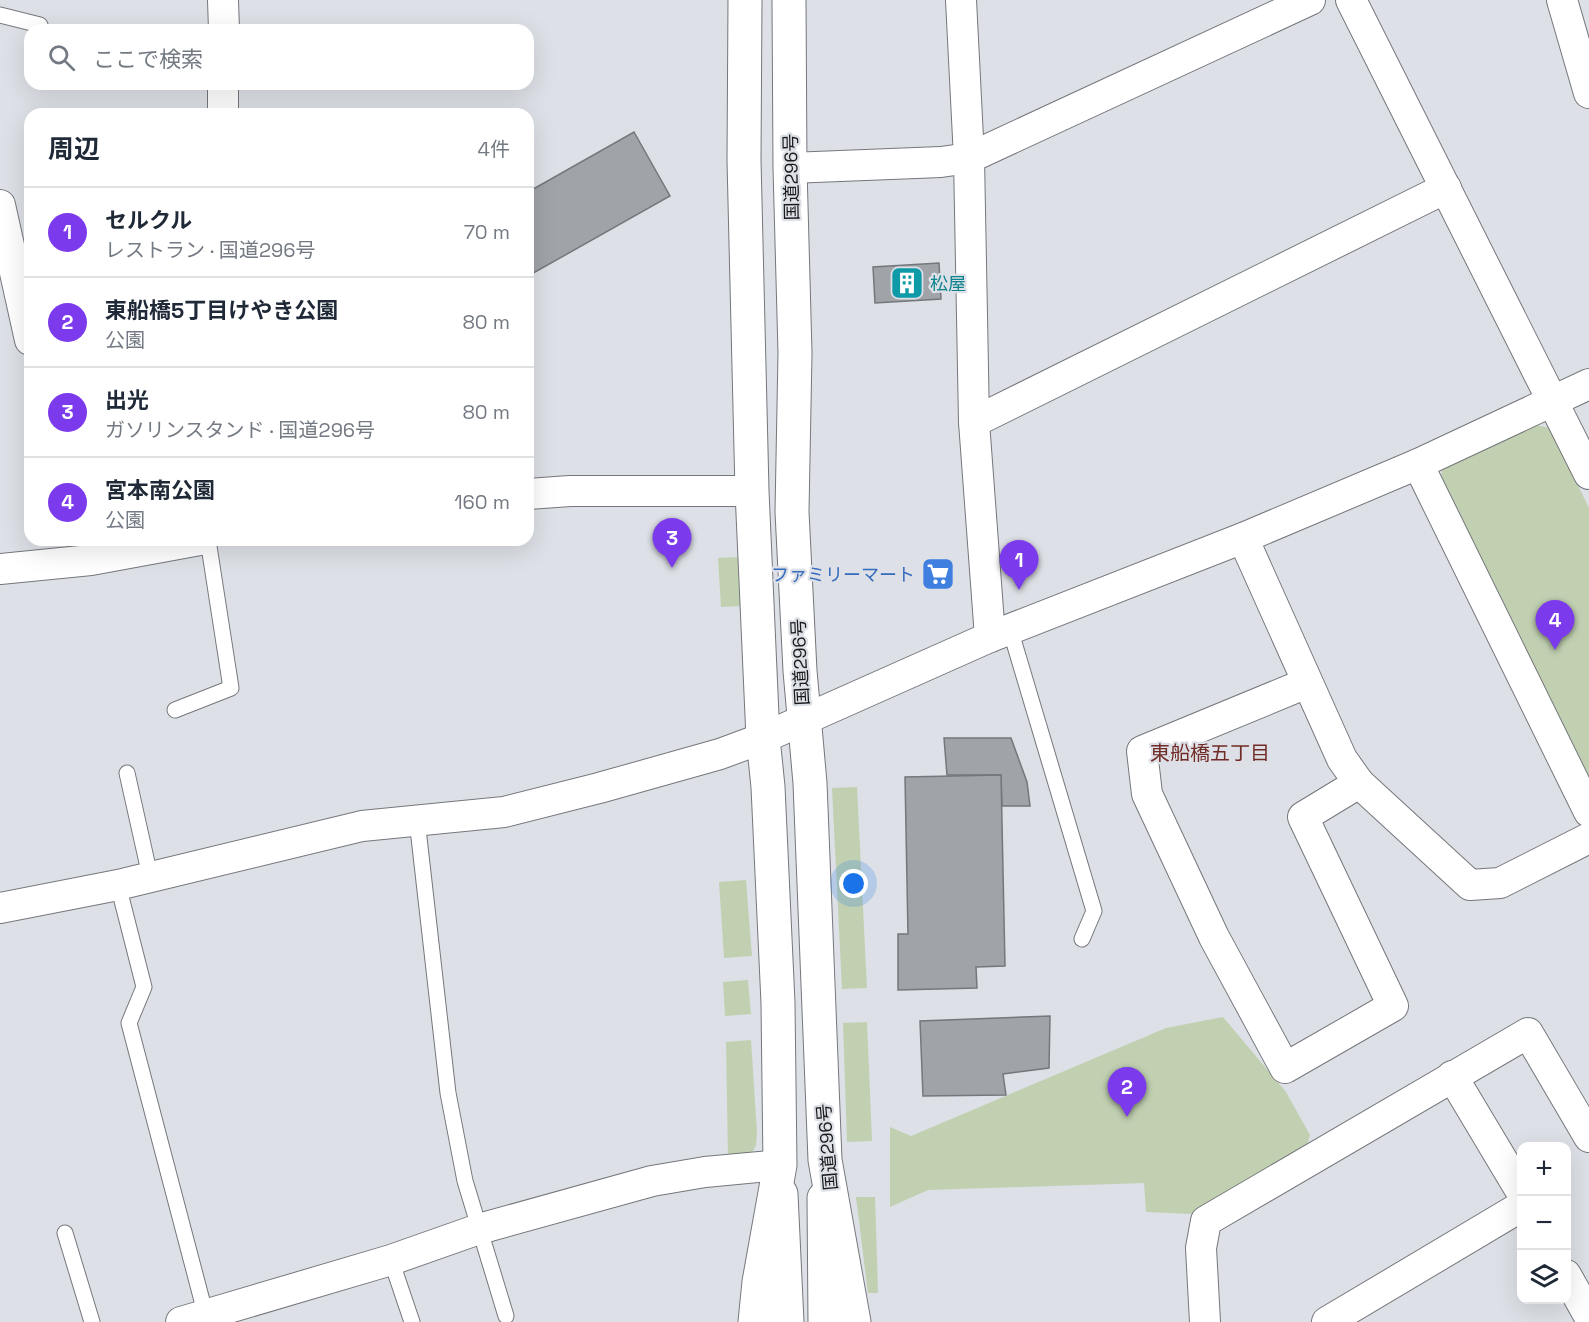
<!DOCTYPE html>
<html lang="ja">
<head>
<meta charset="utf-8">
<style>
	:root { --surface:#fff; --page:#f6f6f7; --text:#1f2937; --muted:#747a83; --line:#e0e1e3; --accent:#7c3aed }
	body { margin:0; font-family:"Space Grotesk","Noto Sans JP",sans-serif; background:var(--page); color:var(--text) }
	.controls { position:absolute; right:18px; bottom:18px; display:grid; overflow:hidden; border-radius:12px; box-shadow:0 6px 24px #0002 }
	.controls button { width:54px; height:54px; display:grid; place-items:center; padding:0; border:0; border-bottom:2px solid var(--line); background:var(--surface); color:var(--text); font:30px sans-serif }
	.you { position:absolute; left:854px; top:884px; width:21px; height:21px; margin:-15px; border:4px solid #fff; border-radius:50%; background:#1a73e8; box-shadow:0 0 0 9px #1a73e833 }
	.badge { display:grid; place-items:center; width:39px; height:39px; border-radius:50%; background:var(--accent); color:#fff; font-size:20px; font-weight:700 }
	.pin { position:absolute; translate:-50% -50px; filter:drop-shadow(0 2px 3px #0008) }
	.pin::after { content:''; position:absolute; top:32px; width:21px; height:18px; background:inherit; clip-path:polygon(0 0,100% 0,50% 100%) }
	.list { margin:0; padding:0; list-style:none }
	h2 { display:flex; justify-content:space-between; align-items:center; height:78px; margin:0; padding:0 24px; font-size:26px }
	h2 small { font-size:20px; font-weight:400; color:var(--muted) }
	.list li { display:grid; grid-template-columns:39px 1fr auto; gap:18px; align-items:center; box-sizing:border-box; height:90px; padding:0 24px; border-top:2px solid var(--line) }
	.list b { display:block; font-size:22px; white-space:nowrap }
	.list p { margin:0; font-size:20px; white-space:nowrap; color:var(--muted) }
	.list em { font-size:20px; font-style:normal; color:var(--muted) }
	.icon { flex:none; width:33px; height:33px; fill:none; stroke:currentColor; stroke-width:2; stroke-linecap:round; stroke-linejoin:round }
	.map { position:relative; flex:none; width:1589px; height:1322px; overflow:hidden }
	.search { position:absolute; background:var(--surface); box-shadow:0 6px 24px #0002; left:24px; top:24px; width:510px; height:66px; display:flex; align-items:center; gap:15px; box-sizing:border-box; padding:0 21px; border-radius:18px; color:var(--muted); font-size:22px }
	.panel { position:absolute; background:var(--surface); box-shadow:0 6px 24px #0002; left:24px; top:108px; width:510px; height:438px; border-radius:18px }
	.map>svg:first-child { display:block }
	.green { fill:#c1d0b1 }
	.building { fill:#a0a3a8; stroke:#74777c; stroke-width:1.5 }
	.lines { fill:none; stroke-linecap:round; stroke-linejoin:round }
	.service-casing { stroke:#75777c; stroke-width:17 }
	.minor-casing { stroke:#75777c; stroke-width:32 }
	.primary-casing { stroke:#75777c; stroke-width:35 }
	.trunk-casing { stroke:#75777c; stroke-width:35 }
	.service { stroke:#fff; stroke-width:15 }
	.minor { stroke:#fff; stroke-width:30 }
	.primary { stroke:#fff; stroke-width:33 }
	.trunk { stroke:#fff; stroke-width:33 }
	.labels { text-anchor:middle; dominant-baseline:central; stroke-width:4.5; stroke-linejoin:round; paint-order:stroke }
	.street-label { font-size:18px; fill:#191a1c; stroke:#dde0e6 }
	.culture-label { font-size:18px; fill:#0d838f; stroke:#dde0e6; text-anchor:start }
	.shop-label { font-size:18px; fill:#366cbe; stroke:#dde0e6; text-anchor:end }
	.neighbourhood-label { font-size:20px; fill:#712b27; stroke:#dde0e6 }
</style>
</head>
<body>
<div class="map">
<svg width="1589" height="1322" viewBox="0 0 1589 1322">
	<rect width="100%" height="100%" fill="#dde0e6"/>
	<g class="green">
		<polygon points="1535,425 1550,428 1589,508 1589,792 1440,480 1443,467"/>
		<polygon points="738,557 741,606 721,607 718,558"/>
		<polygon points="857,787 867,988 842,989 832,788"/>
		<polygon points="746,880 752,956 724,958 719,882"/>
		<polygon points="748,980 751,1014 725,1016 723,982"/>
		<polygon points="1223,1017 1286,1092 1310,1135 1306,1149 1191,1214 1146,1212 1144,1183 928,1190 890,1207 890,1127 911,1136 1166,1028"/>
		<polygon points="867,1022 872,1141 847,1142 843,1023"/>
		<polygon points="751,1040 757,1133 756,1145 752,1153 728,1160 726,1042"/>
		<polygon points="856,1197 875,1197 878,1293 868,1293"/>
	</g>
	<g class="building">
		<polygon points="634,132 670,196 528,276 528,192"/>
		<polygon points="939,263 941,299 875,303 873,267"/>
		<polygon points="944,738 1011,738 1027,782 1030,806 1002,806 1001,775 947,775"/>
		<polygon points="1001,775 1005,966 976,967 977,988 898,990 898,934 908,934 905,777"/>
		<polygon points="1050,1016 1049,1068 1003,1074 1006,1095 923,1096 920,1021"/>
	</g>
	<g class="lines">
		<g class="service-casing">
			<g id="service">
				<polyline points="0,15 40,25"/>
				<polyline points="1010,629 1094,911 1082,939"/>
				<polyline points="175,710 231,688 208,540"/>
				<polyline points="127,773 150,876"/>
				<polyline points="417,820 448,1093 465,1181 506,1316"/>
				<polyline points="118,885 144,987 129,1023 206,1316"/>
				<polyline points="65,1233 92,1322"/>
				<polyline points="391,1260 412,1322"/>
			</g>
		</g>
		<g class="minor-casing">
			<g id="minor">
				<polyline points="223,0 224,30"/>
				<polyline points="961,0 969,158 974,422 990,637"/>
				<polyline points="1351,0 1589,474"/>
				<polyline points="1562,0 1589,93"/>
				<polyline points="223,114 223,84"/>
				<polyline points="790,168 941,162 969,158 1310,0"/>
				<polyline points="0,205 30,340"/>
				<polyline points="974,422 1446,188"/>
				<polyline points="1418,464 1589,812"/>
				<polyline points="528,494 570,491 752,491"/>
				<polyline points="1243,538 1342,759 1359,783 1470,885 1500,883 1589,838"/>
				<polyline points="0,569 91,560 200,540"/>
				<polyline points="1307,683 1142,751 1147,794 1214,937 1285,1068 1393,1006 1303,817 1359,783"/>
				<polyline points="0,908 118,885 362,826 504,812 599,788 720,754 763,738 990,637 1243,538 1418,464 1589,384"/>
				<polyline points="1452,1076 1522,1193"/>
				<polyline points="1566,1275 1589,1316"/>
				<polyline points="181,1322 391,1260 479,1229 652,1181 705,1172 780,1165"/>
				<polyline points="1205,1322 1201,1248 1206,1221 1528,1033 1589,1137"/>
				<polyline points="1327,1322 1522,1206"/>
			</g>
		</g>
		<g class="primary-casing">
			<g id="primary">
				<polyline points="781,1194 787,1322"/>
				<polyline points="824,1198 825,1322"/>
			</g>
		</g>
		<g class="trunk-casing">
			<g id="trunk">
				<polyline points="745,0 744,160 752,491 763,738 768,787 778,1003 780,1165 759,1282 755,1322"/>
				<polyline points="789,0 790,168 795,353 792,512 800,671 810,783 825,1160 854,1322"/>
			</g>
		</g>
		<use href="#service" class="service"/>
		<use href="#minor" class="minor"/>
		<use href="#primary" class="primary"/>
		<use href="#trunk" class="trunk"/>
	</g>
	<defs>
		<g id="building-square" transform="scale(1.725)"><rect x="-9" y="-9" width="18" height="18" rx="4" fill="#0f9aa8" stroke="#dde0e6"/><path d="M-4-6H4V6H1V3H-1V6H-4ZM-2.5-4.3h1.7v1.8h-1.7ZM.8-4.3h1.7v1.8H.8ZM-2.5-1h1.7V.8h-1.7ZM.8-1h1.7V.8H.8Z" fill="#fff"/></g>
		<g id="supermarket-square" transform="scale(1.725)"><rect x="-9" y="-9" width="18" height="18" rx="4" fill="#3f7fe0" stroke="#dde0e6"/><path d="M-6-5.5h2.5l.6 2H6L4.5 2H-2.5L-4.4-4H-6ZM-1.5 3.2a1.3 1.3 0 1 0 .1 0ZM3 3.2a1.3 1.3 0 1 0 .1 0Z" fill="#fff"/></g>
	</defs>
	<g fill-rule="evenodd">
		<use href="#building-square" x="907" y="283"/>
		<use href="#supermarket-square" x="938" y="574"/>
	</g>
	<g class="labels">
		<g class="street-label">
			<text transform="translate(791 177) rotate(-91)">国道296号</text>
			<text transform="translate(800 662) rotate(-93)">国道296号</text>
			<text transform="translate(827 1147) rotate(-95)">国道296号</text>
		</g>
		<g class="culture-label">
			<text x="930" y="283">松屋</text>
		</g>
		<g class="shop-label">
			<text x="915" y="574">ファミリーマート</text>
		</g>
		<g class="neighbourhood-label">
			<text x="1210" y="753">東船橋五丁目</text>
		</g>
	</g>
</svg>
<div class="controls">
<button>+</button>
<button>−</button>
<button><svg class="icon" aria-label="layers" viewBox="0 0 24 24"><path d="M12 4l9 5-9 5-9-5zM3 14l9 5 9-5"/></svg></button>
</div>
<div class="you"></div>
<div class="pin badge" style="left:1019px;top:590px">1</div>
<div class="pin badge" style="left:1127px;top:1117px">2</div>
<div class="pin badge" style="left:672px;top:568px">3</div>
<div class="pin badge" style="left:1555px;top:650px">4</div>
<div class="search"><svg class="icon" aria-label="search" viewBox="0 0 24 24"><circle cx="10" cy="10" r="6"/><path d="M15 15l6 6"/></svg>ここで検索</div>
<section class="panel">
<h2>周辺<small>4件</small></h2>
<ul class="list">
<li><span class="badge">1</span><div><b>セルクル</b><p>レストラン · 国道296号</p></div><em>70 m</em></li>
<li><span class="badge">2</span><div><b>東船橋5丁目けやき公園</b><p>公園</p></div><em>80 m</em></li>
<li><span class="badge">3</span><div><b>出光</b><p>ガソリンスタンド · 国道296号</p></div><em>80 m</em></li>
<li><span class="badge">4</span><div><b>宮本南公園</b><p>公園</p></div><em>160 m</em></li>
</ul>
</section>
</div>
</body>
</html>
